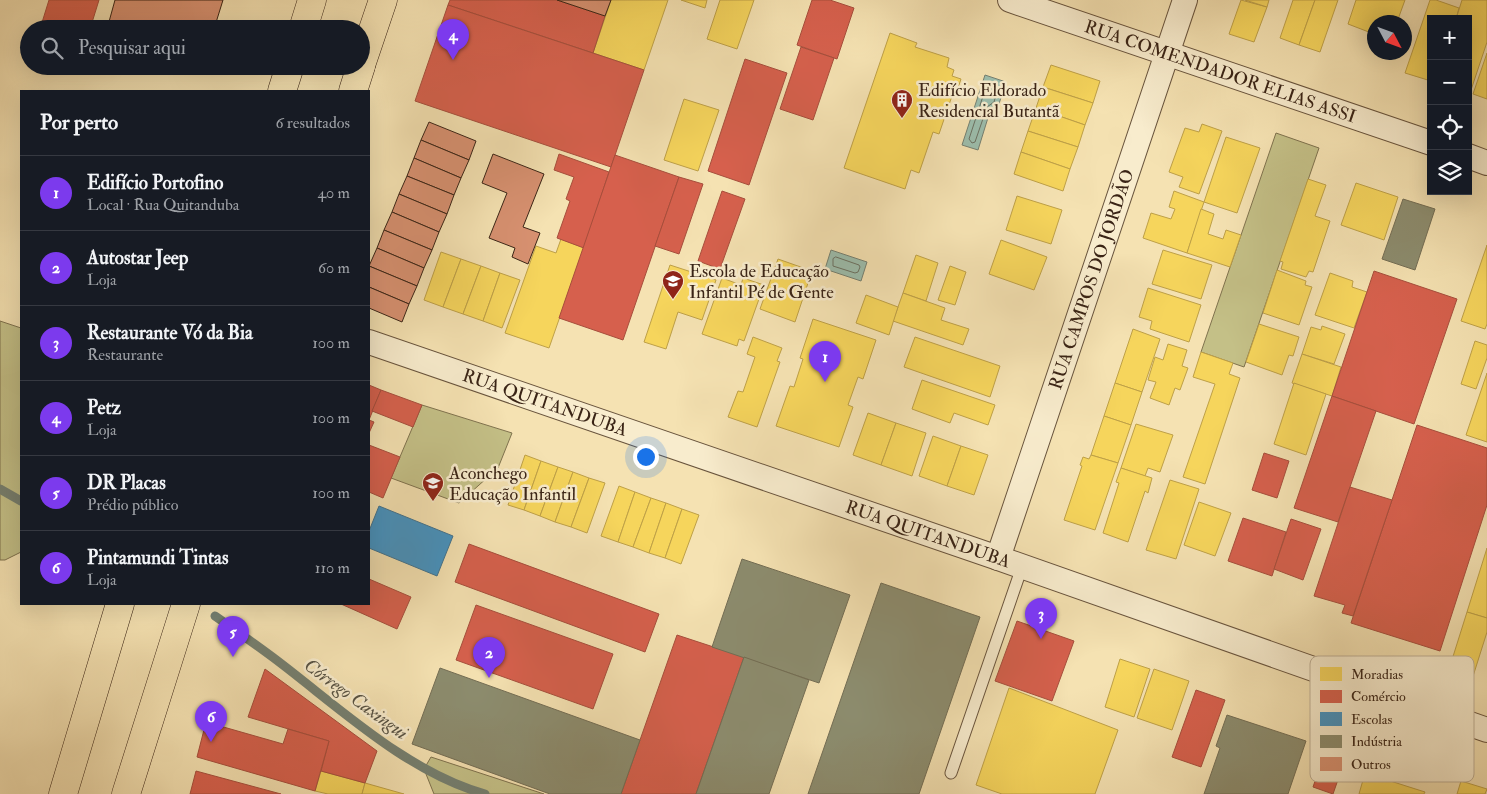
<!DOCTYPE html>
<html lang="pt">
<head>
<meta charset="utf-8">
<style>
	:root { --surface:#171b24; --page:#242831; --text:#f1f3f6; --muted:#9ea1a6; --line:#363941; --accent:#7c3aed }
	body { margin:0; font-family:"IM FELL Double Pica",serif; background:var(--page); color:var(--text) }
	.controls { position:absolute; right:15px; top:15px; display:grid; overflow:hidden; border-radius:0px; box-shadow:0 5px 20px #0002 }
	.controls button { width:45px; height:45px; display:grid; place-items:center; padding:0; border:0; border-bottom:1px solid var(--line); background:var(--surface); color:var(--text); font:25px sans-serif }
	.compass { position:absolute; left:1367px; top:15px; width:45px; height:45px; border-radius:50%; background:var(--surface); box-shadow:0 5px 20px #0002; rotate:131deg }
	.you { position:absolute; left:645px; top:456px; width:18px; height:18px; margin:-12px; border:4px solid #fff; border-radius:50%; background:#1a73e8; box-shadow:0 0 0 8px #1a73e833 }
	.badge { display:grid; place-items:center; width:32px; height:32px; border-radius:50%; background:var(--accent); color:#fff; font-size:16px; font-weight:700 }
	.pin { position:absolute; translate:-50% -41px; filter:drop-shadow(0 1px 2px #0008) }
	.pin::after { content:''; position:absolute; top:26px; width:18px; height:15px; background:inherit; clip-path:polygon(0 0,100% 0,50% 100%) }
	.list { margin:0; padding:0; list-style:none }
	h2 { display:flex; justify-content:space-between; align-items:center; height:65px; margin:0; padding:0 20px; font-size:21px }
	h2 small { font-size:16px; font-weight:400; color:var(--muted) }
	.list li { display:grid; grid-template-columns:32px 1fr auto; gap:15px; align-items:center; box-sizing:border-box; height:75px; padding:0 20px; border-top:1px solid var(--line) }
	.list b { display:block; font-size:19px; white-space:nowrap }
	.list p { margin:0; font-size:16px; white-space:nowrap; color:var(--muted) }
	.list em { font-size:16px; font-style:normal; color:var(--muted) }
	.icon { flex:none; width:28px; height:28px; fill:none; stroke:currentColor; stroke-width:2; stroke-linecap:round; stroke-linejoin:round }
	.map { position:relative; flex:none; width:1487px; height:794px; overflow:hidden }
	.search { position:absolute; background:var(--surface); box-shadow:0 5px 20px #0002; left:20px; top:20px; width:350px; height:55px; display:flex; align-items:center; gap:12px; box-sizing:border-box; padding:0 18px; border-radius:28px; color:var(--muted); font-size:19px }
	.panel { position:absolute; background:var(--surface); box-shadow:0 5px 20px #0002; left:20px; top:90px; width:350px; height:515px; border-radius:0px }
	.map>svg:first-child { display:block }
	.green { fill:#c4c087; stroke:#7f724e }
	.water { fill:#9cbead; stroke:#758071 }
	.homes { fill:#f6d55c; stroke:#bea047 }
	.shops { fill:#d6604d; stroke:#a74e3c }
	.schools { fill:#4393c3; stroke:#40728f }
	.industry { fill:#8c8c6e; stroke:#736d54 }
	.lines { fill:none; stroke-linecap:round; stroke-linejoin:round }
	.shore { stroke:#6b7162; stroke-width:1 }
	.stream { stroke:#758071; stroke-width:9 }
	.building { fill:#d89171; stroke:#3a2416 }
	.lane-casing { stroke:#69543d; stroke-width:13 }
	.street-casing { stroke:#69543d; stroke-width:26 }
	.highway-casing { stroke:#3a2416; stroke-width:29 }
	.lane { stroke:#f8eccd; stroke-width:11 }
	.street { stroke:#f8eccd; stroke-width:24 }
	.highway { stroke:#f5e2b2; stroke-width:28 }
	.labels { text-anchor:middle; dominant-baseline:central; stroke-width:5; stroke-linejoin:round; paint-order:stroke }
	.street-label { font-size:18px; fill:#3a2416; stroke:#f8eccd }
	.poi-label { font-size:18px; fill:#3a2416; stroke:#f8eccd; text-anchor:start }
	.water-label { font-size:19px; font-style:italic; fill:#575243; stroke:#f8eccd }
	.key { fill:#f8eccd; stroke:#bfb096; stroke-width:1 }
	.key-label { font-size:14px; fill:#3a2416 }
</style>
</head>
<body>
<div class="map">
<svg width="1487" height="794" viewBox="0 0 1487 794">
	<rect width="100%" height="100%" fill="#f5e2b2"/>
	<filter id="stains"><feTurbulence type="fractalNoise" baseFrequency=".004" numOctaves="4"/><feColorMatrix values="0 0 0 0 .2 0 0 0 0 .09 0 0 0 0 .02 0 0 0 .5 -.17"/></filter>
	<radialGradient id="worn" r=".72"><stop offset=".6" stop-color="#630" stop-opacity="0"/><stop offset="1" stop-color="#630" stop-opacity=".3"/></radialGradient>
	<g class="green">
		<polygon points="1276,133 1319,148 1244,367 1201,352"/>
		<polygon points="0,321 21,328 21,552 5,560 0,560"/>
		<polygon points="422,405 512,433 498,468 459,503 391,478"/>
		<polygon points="431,757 544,794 434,794 424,769"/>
	</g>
	<g class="water">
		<polygon points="985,75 1006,82 997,110 991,108 978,150 962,145"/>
		<polygon points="831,250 867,262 861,281 825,269"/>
	</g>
	<g class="homes">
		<polygon points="611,0 668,0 644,70 593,53"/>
		<polygon points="681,0 707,0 705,8"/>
		<polygon points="720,0 754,0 737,49 707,39"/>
		<polygon points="1241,0 1267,7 1254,42 1229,34"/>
		<polygon points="1245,0 1269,0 1267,7"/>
		<polygon points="1293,0 1315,0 1299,45 1280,38"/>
		<polygon points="1315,0 1338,0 1320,52 1299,45"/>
		<polygon points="1356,0 1405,0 1397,22 1374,22 1374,34 1348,24"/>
		<polygon points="1430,0 1436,0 1459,8 1456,19 1431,19 1431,81 1405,73"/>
		<polygon points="1462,0 1487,0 1487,42 1471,90 1468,89 1468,19 1456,19"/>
		<polygon points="890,33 917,43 915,47 949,58 947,67 954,70 952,76 961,79 956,94 953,93 939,134 933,132 919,173 911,170 905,189 844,168"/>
		<polygon points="1487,53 1487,99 1473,94"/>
		<polygon points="1051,65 1100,81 1093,103 1043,87"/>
		<polygon points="1043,87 1093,103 1085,125 1036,108"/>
		<polygon points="684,99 719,110 698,171 664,160"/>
		<polygon points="1036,108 1085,125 1078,147 1028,131"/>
		<polygon points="1202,124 1222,131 1199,194 1179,187 1183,177 1169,172 1185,128 1199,132"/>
		<polygon points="1028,131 1078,147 1070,169 1021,152"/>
		<polygon points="1226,137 1260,148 1237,213 1204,202"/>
		<polygon points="1021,152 1070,169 1063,191 1014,174"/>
		<polygon points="1308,179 1326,185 1315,216 1330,221 1313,272 1309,271 1306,277 1281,269 1283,262 1280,261"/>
		<polygon points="1356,183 1398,197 1384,240 1341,225"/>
		<polygon points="1174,191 1204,202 1187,253 1143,238 1151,213 1171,219 1175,209 1169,207"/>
		<polygon points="1017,196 1062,210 1051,244 1006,230"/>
		<polygon points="1201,209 1214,214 1208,234 1223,239 1226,230 1241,235 1230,267 1187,253"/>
		<polygon points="561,239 584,248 549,348 505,333 536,246 556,253"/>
		<polygon points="1001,240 1047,257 1034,290 989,274"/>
		<polygon points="1487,245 1487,324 1485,329 1461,321"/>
		<polygon points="1163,250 1212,265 1201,299 1152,284"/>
		<polygon points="441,252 461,259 443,307 424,300"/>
		<polygon points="916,255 938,263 926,301 903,293"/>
		<polygon points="461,259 481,266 463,314 443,307"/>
		<polygon points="778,259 812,271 795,322 760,309"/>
		<polygon points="670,265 716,280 702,320 678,312 666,349 644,342"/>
		<polygon points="481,266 500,273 483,321 463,314"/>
		<polygon points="950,266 966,272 955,305 938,300"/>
		<polygon points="1277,270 1306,281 1305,285 1312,287 1299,325 1263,313"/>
		<polygon points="500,273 520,280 502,328 483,321"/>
		<polygon points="1330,273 1353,281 1352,287 1367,292 1354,328 1315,315"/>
		<polygon points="722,278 741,285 743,278 764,285 744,341 739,339 737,346 702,334"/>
		<polygon points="1148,288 1201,305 1189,342 1150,329 1152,321 1139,317"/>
		<polygon points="903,293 945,308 941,320 969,329 963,345 893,321"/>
		<polygon points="866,295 898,307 889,335 856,323"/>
		<polygon points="813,319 876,340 863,379 858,377 848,405 853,407 839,447 776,426 790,386 794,387 803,359 800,358"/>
		<polygon points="1259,324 1299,337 1293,356 1289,355 1282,375 1246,362"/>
		<polygon points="1322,326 1345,334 1334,364 1302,354 1311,327 1321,330"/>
		<polygon points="1133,329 1160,339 1142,392 1115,383"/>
		<polygon points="753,337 782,348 777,361 780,362 757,427 728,417 738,391 743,392 755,357 747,354"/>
		<polygon points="915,337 1000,366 990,397 904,367"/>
		<polygon points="1475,341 1487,345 1487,358 1476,389 1461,384"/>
		<polygon points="1168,344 1187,350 1182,366 1188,368 1180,390 1175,388 1169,405 1150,398 1156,382 1148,380 1155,357 1163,360"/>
		<polygon points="1201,352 1233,363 1229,374 1240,378 1205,484 1183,477 1215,384 1193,377"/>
		<polygon points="1302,354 1341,367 1332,396 1292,383"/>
		<polygon points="1487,373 1487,442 1466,435"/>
		<polygon points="922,380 995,405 988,425 954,413 950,423 912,409"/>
		<polygon points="1115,383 1142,392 1131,425 1104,416"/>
		<polygon points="1294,383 1326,394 1306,455 1274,444"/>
		<polygon points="868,413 896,423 881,465 853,455"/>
		<polygon points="1104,416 1131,425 1118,463 1091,455"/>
		<polygon points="896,423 926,433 912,476 881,465"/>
		<polygon points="1136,424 1173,435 1160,472 1148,468 1145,476 1121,468"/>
		<polygon points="933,436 961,446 947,486 919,476"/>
		<polygon points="961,446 988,455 974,495 947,486"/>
		<polygon points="525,455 541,461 524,510 508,505"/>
		<polygon points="1091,455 1118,463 1095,530 1064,520 1082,466 1080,465 1083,457 1089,459"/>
		<polygon points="541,461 558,467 540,516 524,510"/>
		<polygon points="558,467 573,472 555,522 540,516"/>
		<polygon points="1121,468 1152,478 1148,493 1145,491 1128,542 1103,533 1119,483 1116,482"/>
		<polygon points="573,472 589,478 571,527 555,522"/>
		<polygon points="589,478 605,483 587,533 571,527"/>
		<polygon points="1170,480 1199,489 1176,559 1146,550"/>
		<polygon points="619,486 635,492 618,542 601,536"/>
		<polygon points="635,492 651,498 633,547 618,542"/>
		<polygon points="651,498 666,503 649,553 633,547"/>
		<polygon points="1199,502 1231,513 1215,556 1184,545"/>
		<polygon points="666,503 682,509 665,558 649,553"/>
		<polygon points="682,509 699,515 681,564 665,558"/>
		<polygon points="1487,548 1487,618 1467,612"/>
		<polygon points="1467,612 1487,618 1487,632 1469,689 1445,682"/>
		<polygon points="1120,659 1150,669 1134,717 1105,707"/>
		<polygon points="1154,669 1189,681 1172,730 1137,718"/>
		<polygon points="1009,688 1118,730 1095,794 1002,794 976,785"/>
		<polygon points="321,771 365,783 362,794 328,794 315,791"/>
		<polygon points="1365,773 1425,792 1424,794 1359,794"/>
		<polygon points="1461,781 1487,789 1485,794 1457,794"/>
		<polygon points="365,783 404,794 362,794"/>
	</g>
	<g class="shops">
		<polygon points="49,0 99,0 90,29 40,29"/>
		<polygon points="450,0 557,0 605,16 593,53 448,5"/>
		<polygon points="812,0 830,0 854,8 837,59 797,45"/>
		<polygon points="448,5 644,70 611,167 415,101"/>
		<polygon points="801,47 834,58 813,120 780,109"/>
		<polygon points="745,59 787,73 749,185 708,171"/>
		<polygon points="559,154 609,172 584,248 557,238 570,201 566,199 574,177 554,170"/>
		<polygon points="615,155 679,177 623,340 559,318"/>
		<polygon points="679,177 703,184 679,254 655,246"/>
		<polygon points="722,191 745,199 720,269 698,261"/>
		<polygon points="1374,271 1457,299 1414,424 1332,396"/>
		<polygon points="369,385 381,390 369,420"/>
		<polygon points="381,390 422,405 413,427 372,411"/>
		<polygon points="1332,396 1376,411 1338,522 1294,508"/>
		<polygon points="369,420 374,422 369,433"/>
		<polygon points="1417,425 1487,448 1487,505 1440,651 1351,623"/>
		<polygon points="369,445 400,457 383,498 369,492"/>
		<polygon points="1264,453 1289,461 1277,498 1252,490"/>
		<polygon points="1350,487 1392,500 1353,616 1342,613 1345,605 1314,596"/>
		<polygon points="1243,518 1286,532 1272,576 1228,561"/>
		<polygon points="1291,519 1321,529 1303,580 1274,569"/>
		<polygon points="469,544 659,614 645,652 455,582"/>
		<polygon points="369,579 411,597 397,629 341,604 369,604"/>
		<polygon points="476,605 613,654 593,709 456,660"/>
		<polygon points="1017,621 1074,641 1052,701 995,681"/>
		<polygon points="677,635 744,657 696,794 621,794"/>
		<polygon points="265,669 377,751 365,783 321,771 329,741 248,717"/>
		<polygon points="1196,690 1225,700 1201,767 1172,757"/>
		<polygon points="206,722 283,744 288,729 329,741 315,791 197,757"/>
		<polygon points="1321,764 1341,771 1333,794 1313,787"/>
		<polygon points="196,771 281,794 190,794"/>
	</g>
	<polygon class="schools" points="379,506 453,536 437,576 369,548 369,531"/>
	<g class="industry">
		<polygon points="1403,199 1435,209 1415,270 1382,259"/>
		<polygon points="742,559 850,595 819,683 712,647"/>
		<polygon points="881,583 980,617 919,794 808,794"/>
		<polygon points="744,657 809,680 769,794 696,794"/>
		<polygon points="440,668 640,740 621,794 550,794 412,744"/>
		<polygon points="1227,715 1306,741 1288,794 1204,794 1220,748 1216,746"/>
	</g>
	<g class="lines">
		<g class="shore">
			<polygon points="990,82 997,85 998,88 994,102 987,107 975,142 972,143 969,139 987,84"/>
			<polygon points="836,257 859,265 860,267 858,272 855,273 833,266 833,259"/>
		</g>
		<g class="stream">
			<polyline points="0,489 21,501"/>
			<path d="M215,616C238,632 261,648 283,665C344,712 410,773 485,794"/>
		</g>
	</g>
	<g class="building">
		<polygon points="115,0 223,0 214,29 107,29"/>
		<polygon points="557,0 611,0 605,16"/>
		<polygon points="429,122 476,141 469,160 421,140"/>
		<polygon points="421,140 469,160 461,178 414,158"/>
		<polygon points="493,154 544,174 523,227 540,233 528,264 512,257 515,248 489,238 507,193 482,183"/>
		<polygon points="414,158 461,178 454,195 407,176"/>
		<polygon points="407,176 454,195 447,214 399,194"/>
		<polygon points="399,194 447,214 439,232 392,212"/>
		<polygon points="392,212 439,232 432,250 384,230"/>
		<polygon points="384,230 432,250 424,268 377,248"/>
		<polygon points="377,248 424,268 417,286 369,266"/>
		<polygon points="369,266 417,286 409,304 369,287"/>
		<polygon points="369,287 409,304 402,322 369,308"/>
	</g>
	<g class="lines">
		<g class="lane-casing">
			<polyline id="lane" points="951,773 1022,567"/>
		</g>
		<g class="street-casing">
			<g id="street">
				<path id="s1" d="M1010,0L1431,143"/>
				<polyline points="1468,156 1487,163"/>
				<path id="s2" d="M369,342L998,558L1487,730"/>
				<path id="s3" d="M998,558L1185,0"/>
			</g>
		</g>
		<g class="highway-casing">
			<g id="highway">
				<polyline points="303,29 312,0"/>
				<polyline points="361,65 383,0"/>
				<polyline points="282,91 290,66"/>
				<polyline points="353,91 361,66"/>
				<polyline points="63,794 120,604"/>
				<polyline points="126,794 186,604"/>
			</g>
		</g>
		<use href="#lane" class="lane"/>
		<use href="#street" class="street"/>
		<use href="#highway" class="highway"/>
	</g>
	<defs>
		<g id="building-pin" transform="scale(1.125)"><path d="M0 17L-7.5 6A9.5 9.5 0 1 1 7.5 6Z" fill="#8f2418" stroke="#f8eccd"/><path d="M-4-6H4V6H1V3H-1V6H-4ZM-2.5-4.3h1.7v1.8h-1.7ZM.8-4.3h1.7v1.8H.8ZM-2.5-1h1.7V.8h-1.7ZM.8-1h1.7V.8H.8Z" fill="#fff"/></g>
		<g id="school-pin" transform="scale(1.125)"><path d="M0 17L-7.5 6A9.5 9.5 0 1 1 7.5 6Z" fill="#8f2418" stroke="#f8eccd"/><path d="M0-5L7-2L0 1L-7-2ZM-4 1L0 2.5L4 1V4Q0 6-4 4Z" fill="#fff"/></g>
	</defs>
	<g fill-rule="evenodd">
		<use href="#building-pin" x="902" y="100"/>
		<use href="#school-pin" x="673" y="281"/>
		<use href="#school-pin" x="433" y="483"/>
	</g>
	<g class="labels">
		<g class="street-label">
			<text stroke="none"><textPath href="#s1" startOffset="222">RUA COMENDADOR ELIAS ASSI</textPath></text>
			<text stroke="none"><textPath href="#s3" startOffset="294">RUA CAMPOS DO JORDÃO</textPath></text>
			<text stroke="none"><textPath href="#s2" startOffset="186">RUA QUITANDUBA</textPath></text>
			<text stroke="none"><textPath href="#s2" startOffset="591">RUA QUITANDUBA</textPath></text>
		</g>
		<g class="poi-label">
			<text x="918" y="90">Edifício Eldorado<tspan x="918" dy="21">Residencial Butantã</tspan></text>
			<text x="689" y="271">Escola de Educação<tspan x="689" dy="21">Infantil Pé de Gente</tspan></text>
			<text x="449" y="473">Aconchego<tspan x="449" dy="21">Educação Infantil</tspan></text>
		</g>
		<g class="water-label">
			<text transform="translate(356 699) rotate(36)">Córrego Caxingui</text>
		</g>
	</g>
	<rect x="1310" y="656" width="164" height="126" rx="8" class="key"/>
	<rect x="1320" y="667" width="22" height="14" fill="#f6d55c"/>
	<rect x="1320" y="690" width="22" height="13" fill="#d6604d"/>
	<rect x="1320" y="712" width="22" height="14" fill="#4393c3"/>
	<rect x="1320" y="735" width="22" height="13" fill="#8c8c6e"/>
	<rect x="1320" y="757" width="22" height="14" fill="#d89171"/>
	<g class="key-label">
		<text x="1351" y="679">Moradias</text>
		<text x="1351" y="701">Comércio</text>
		<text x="1351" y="724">Escolas</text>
		<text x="1351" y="746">Indústria</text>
		<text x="1351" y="769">Outros</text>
	</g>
	<rect width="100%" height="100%" filter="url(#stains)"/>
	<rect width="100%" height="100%" fill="url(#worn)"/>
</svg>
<div class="controls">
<button>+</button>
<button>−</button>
<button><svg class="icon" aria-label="locate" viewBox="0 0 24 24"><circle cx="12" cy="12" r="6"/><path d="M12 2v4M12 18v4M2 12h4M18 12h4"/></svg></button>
<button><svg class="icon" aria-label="layers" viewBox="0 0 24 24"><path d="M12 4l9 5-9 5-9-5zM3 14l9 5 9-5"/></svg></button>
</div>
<svg class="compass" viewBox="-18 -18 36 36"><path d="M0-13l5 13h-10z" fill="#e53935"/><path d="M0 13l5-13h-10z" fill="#9ea1a6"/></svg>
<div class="you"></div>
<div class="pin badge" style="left:825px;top:382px">1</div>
<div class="pin badge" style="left:489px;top:678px">2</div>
<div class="pin badge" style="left:1041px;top:639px">3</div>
<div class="pin badge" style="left:453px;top:60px">4</div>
<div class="pin badge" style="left:233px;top:657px">5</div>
<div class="pin badge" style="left:211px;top:742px">6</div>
<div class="search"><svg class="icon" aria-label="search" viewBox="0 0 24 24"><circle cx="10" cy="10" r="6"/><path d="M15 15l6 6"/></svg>Pesquisar aqui</div>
<section class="panel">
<h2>Por perto<small>6 resultados</small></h2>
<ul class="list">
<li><span class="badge">1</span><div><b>Edifício Portofino</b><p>Local · Rua Quitanduba</p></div><em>40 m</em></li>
<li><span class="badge">2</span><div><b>Autostar Jeep</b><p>Loja</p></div><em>60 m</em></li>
<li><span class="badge">3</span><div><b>Restaurante Vó da Bia</b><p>Restaurante</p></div><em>100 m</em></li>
<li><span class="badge">4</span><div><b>Petz</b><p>Loja</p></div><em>100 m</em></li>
<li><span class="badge">5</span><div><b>DR Placas</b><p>Prédio público</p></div><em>100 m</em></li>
<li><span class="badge">6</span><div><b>Pintamundi Tintas</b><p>Loja</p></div><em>110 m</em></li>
</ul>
</section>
</div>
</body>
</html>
